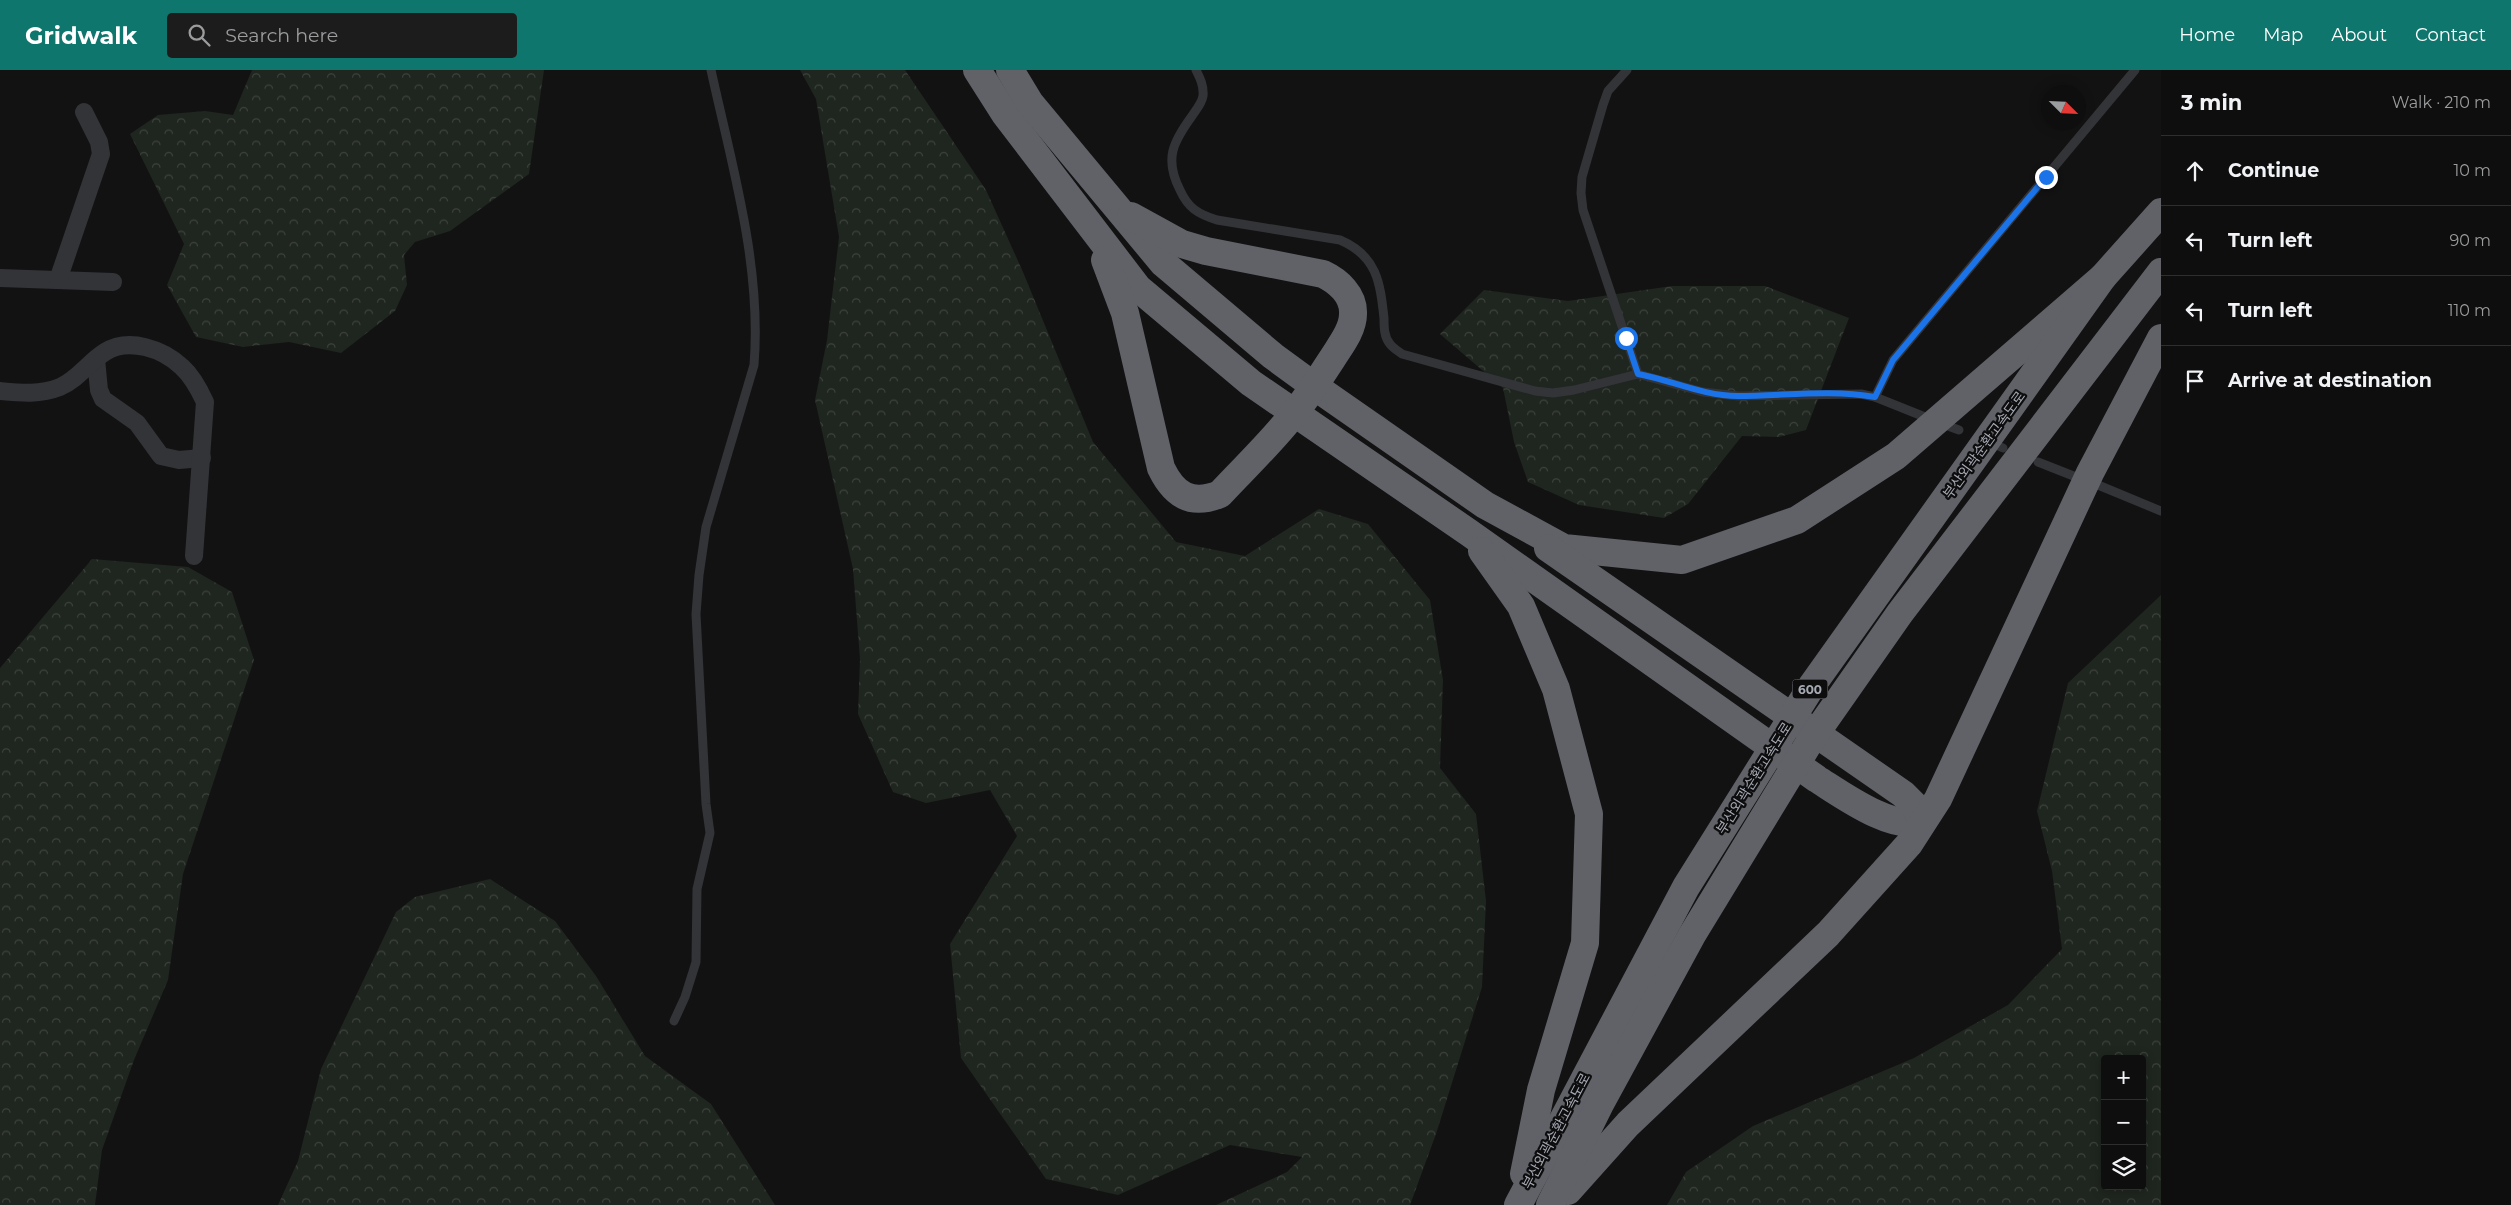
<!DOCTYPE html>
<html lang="en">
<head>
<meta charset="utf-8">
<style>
	:root { --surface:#0e0e0e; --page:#1c1c1c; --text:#f1f3f6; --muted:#9b9c9e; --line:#2e2e2e; --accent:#0f766e }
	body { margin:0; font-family:Montserrat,"Noto Sans KR",sans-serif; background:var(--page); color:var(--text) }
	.controls { position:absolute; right:15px; bottom:15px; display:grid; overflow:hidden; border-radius:5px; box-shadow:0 2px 12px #0003 }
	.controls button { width:45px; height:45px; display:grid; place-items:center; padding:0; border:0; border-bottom:1px solid var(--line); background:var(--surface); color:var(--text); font:25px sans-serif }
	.compass { position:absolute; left:2041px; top:15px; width:45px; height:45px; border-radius:50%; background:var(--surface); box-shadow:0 2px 12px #0003; rotate:114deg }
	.stop { position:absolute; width:15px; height:15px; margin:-11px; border:4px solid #1a73e8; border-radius:50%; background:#fff }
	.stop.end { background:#1a73e8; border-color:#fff; box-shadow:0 1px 5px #0008 }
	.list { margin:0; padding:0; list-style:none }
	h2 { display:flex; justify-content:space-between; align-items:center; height:65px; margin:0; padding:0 20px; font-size:21px }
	h2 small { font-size:16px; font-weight:400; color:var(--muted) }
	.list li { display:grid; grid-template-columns:32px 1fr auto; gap:15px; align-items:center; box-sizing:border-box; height:70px; padding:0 20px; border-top:1px solid var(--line) }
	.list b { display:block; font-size:19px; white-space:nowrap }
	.list em { font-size:16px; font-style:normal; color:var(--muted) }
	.icon { flex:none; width:28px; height:28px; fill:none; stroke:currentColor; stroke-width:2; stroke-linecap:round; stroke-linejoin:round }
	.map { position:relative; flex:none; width:2161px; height:1135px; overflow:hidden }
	header { display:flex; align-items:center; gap:30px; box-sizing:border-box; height:70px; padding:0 25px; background:var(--accent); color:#fff }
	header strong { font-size:24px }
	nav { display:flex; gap:28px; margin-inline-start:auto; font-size:18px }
	.search { width:350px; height:45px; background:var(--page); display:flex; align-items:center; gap:12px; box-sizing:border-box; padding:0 18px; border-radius:5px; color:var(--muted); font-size:19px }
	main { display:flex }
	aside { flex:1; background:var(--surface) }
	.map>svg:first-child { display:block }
	.forest { fill:url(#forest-crowns); fill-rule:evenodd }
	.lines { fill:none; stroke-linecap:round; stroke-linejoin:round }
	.lane { stroke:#333438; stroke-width:9 }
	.street { stroke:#333438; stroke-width:18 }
	.highway { stroke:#606268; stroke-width:28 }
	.route { stroke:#1a73e8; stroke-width:6 }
	.labels { text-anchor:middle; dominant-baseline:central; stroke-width:4.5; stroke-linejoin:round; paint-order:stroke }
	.shield { fill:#0d0d0e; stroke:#777a81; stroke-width:1 }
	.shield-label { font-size:12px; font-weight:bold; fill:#a5a9b2 }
	.street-label { font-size:14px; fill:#a5a9b2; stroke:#0d0d0e }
</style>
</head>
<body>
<header>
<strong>Gridwalk</strong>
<div class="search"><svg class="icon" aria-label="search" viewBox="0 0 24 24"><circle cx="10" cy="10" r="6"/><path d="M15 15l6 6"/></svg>Search here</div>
<nav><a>Home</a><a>Map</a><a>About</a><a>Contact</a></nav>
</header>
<main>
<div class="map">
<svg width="2161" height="1135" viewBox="0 0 2161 1135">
	<defs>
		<pattern id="forest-crowns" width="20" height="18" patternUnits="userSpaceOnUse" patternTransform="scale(1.25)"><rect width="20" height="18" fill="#1f251f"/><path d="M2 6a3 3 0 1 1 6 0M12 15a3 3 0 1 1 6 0" fill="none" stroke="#3d423d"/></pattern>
	</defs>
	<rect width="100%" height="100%" fill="#121213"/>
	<g class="forest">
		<polygon points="252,0 544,0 529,104 450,161 415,172 404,185 407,215 395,241 341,283 289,272 243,277 196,267 167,215 184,174 130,64 158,45 205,41 233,45"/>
		<polygon points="800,0 905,0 986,120 1023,202 1093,372 1176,472 1245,486 1319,439 1368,454 1430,530 1443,610 1440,698 1476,744 1486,831 1482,917 1436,1064 1410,1135 1216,1135 1287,1102 1302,1087 1230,1075 1118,1125 1046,1109 961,988 950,874 1017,766 990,720 926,733 893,722 858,644 860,589 853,499 815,330 827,270 839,167 816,29"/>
		<polygon points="1672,216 1765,216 1849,248 1806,360 1779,367 1742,366 1688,434 1664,448 1579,435 1528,412 1514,372 1503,318 1440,264 1484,220 1568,231"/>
		<polygon points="92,489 188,497 232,522 254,590 183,804 168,910 134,990 102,1080 95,1135 0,1135 0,598"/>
		<path d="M2161,525V1135H1667L1686,1102L1753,1056L1914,988L2008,935L2062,879L2052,801L2037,741L2068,613ZM2105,989H2142V1116H2105Z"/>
		<polygon points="490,809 555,851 596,906 645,986 711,1034 775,1135 278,1135 298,1091 321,999 396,842 415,827"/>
	</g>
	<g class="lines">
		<g class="lane">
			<path d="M1196,0C1200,8 1204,16 1203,26C1202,33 1196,40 1192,46C1173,72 1164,89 1180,120C1188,138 1198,144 1217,150L1340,170C1377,186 1380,212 1384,248C1384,257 1384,267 1390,274C1393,278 1398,281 1402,284L1535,321L1553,323L1574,320L1638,304L1703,322L1738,326L1861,324L1875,327L1925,347"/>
			<polyline points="1627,0 1608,21 1603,35 1582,107 1581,123 1583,140 1638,304"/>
			<polyline points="1875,327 1893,290 2135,0"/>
			<polyline points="1948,356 1959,360"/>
			<polyline points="1994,374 2003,378"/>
			<polyline points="2038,392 2076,407"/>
			<polyline points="2098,415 2161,441"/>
			<path d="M674,951L685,927L696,892L697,819L710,763L706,734L696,544L699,505L706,457L754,295C762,196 732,96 711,0"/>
		</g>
		<g class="street">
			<polyline points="0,208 113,212"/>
			<polyline points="58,210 101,84 99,72 84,42"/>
			<polyline points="96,289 99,320 103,329 137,353 161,386 179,390 202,388"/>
			<path d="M0,321C21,323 40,325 60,317C77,310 89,292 105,282C129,267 163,279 182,297C192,306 199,319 205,332L194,486"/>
		</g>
		<g class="highway">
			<path d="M977,0L1005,44L1138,218L1251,313L1468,462L1817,709C1841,724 1893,762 1922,751"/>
			<polyline points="1010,0 1030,33 1163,193 1273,286 1314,316 1485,435 1564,478 1682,490 1797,450 1896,386 2103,207"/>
			<path d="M1105,190L1125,243L1161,398C1174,425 1191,436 1220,424C1245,397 1273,371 1295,342C1309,325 1320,307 1332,289C1340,276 1353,260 1353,244C1354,225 1338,211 1323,204L1206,181L1182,174L1131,146"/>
			<polyline points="1548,478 1903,724 1914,735 1922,751"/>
			<polyline points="1482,481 1521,536 1556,619 1589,744 1585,873 1541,1020 1524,1104"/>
			<polyline points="1568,1121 1628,1054 1828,864 1909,774 1938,729 2090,403 2161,268"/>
			<polyline points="1518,1135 1686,817 1813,614 2103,207 2161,142"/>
			<polyline points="1550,1135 1600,1034 1692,865 1809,673 1900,543 2161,202"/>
		</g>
	</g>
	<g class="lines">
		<path class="route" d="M1626,268L1638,304C1671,310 1703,326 1738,326C1784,326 1830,319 1875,327L1893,290L2046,107"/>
	</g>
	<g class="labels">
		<rect class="shield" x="1792.5" y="609.5" width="35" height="19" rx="4"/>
		<g class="shield-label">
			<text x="1810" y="619">600</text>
		</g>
		<g class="street-label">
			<text transform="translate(1984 375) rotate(-54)">부산외곽순환고속도로</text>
			<text transform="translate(1754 708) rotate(-58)">부산외곽순환고속도로</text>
			<text transform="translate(1556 1061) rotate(-62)">부산외곽순환고속도로</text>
		</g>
	</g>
</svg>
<div class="controls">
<button>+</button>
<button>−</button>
<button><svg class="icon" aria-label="layers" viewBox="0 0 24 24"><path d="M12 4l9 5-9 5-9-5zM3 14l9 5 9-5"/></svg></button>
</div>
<svg class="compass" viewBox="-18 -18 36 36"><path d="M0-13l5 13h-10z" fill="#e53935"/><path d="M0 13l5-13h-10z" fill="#9b9c9e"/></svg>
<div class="stop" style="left:1626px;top:268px"></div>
<div class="stop end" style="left:2046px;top:107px"></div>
</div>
<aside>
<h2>3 min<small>Walk · 210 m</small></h2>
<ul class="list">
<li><svg class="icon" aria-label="ahead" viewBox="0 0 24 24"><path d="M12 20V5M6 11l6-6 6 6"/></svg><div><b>Continue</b></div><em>10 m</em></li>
<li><svg class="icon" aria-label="left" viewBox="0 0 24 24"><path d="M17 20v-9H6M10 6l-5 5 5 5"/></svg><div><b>Turn left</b></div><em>90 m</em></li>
<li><svg class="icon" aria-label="left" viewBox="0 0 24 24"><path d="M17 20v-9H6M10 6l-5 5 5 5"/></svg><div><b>Turn left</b></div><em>110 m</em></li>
<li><svg class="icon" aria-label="arrive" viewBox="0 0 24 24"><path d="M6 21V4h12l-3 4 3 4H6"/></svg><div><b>Arrive at destination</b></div></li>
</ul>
</aside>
</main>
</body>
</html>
